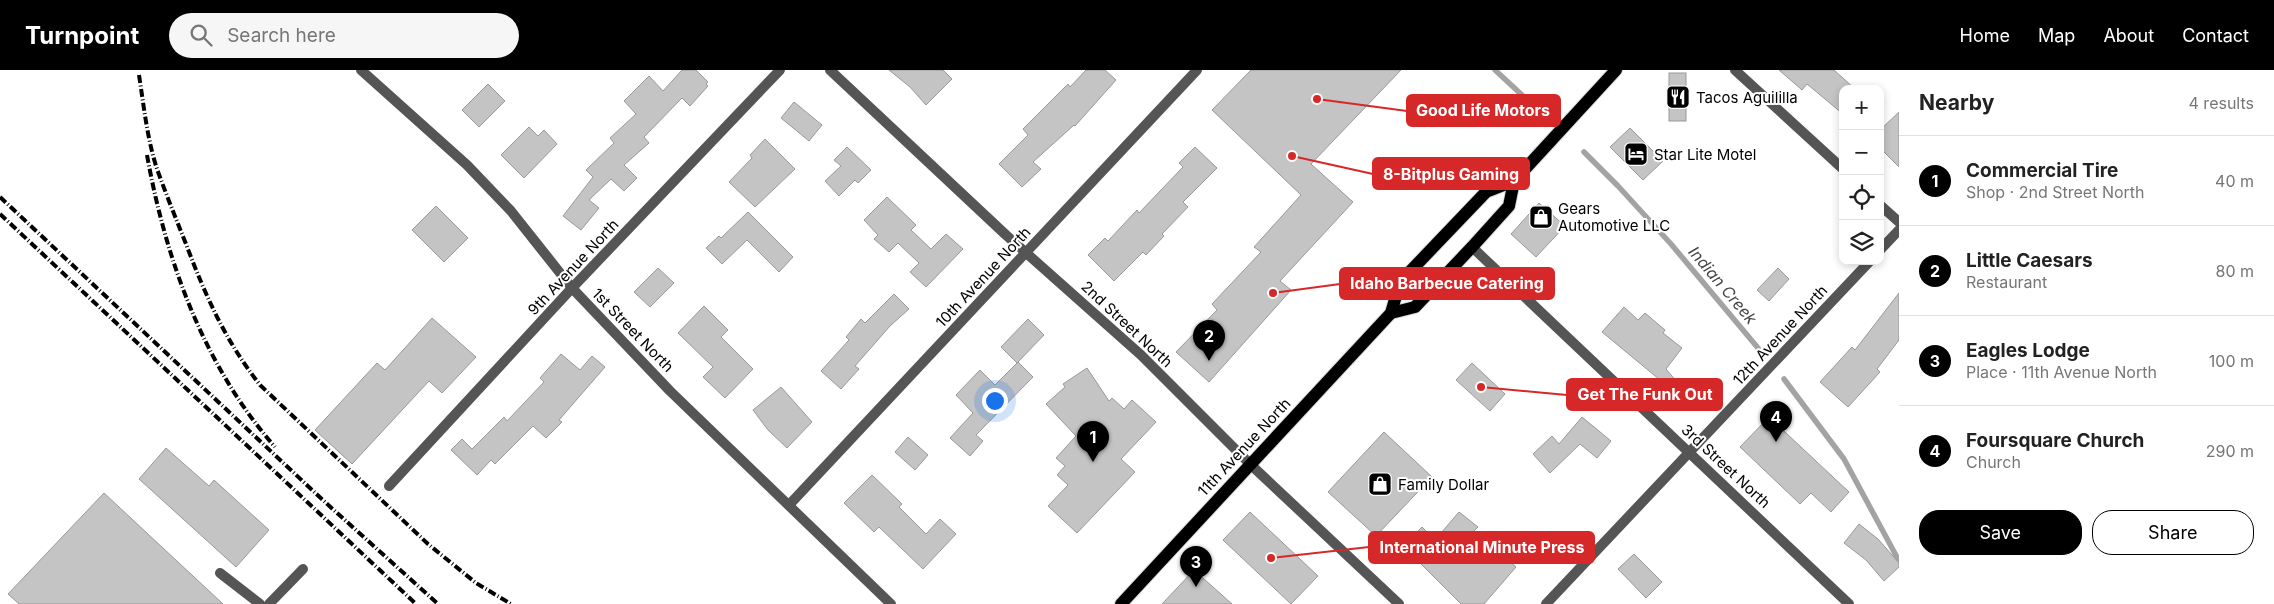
<!DOCTYPE html>
<html lang="en">
<head>
<meta charset="utf-8">
<style>
	:root { --surface:#fff; --page:#f6f6f6; --text:#222; --muted:#767676; --line:#e0e0e0; --accent:#000 }
	body { margin:0; font-family:Inter,sans-serif; background:var(--page); color:var(--text) }
	.controls { position:absolute; right:15px; top:15px; display:grid; overflow:hidden; border-radius:10px; box-shadow:0 2px 8px #0003 }
	.controls button { width:45px; height:45px; display:grid; place-items:center; padding:0; border:0; border-bottom:1px solid var(--line); background:var(--surface); color:var(--text); font:25px sans-serif }
	.you { position:absolute; left:994px; top:330px; width:18px; height:18px; margin:-12px; border:4px solid #fff; border-radius:50%; background:#1a73e8; box-shadow:0 0 0 8px #1a73e833 }
	.badge { display:grid; place-items:center; width:32px; height:32px; border-radius:50%; background:var(--accent); color:#fff; font-size:16px; font-weight:700 }
	.pin { position:absolute; translate:-50% -41px; filter:drop-shadow(0 1px 2px #0008) }
	.pin::after { content:''; position:absolute; top:26px; width:18px; height:15px; background:inherit; clip-path:polygon(0 0,100% 0,50% 100%) }
	.list { margin:0; padding:0; list-style:none }
	h2 { display:flex; justify-content:space-between; align-items:center; height:65px; margin:0; padding:0 20px; font-size:21px }
	h2 small { font-size:16px; font-weight:400; color:var(--muted) }
	.list li { display:grid; grid-template-columns:32px 1fr auto; gap:15px; align-items:center; box-sizing:border-box; height:90px; padding:0 20px; border-top:1px solid var(--line) }
	.list b { display:block; font-size:19px; white-space:nowrap }
	.list p { margin:0; font-size:16px; white-space:nowrap; color:var(--muted) }
	.list em { font-size:16px; font-style:normal; color:var(--muted) }
	.actions { display:flex; gap:10px; padding:15px 20px }
	.actions a { flex:1; padding:11px 0; border:1px solid var(--accent); border-radius:20px; text-align:center; font-size:18px; color:var(--accent) }
	.actions .main { background:var(--accent); color:#fff }
	.icon { flex:none; width:28px; height:28px; fill:none; stroke:currentColor; stroke-width:2; stroke-linecap:round; stroke-linejoin:round }
	.map { position:relative; flex:none; width:1899px; height:534px; overflow:hidden }
	header { display:flex; align-items:center; gap:30px; box-sizing:border-box; height:70px; padding:0 25px; background:var(--accent); color:#fff }
	header strong { font-size:24px }
	nav { display:flex; gap:28px; margin-inline-start:auto; font-size:18px }
	.search { width:350px; height:45px; background:var(--page); display:flex; align-items:center; gap:12px; box-sizing:border-box; padding:0 18px; border-radius:28px; color:var(--muted); font-size:19px }
	main { display:flex }
	aside { flex:1; background:var(--surface) }
	.map>svg:first-child { display:block }
	.lines { fill:none; stroke-linecap:round; stroke-linejoin:round }
	.stream { stroke:#a3a3a3; stroke-width:5.5 }
	.building { fill:#c4c4c4; stroke:#999 }
	.primary-casing { stroke:#dbdbdb; stroke-width:14 }
	.minor { stroke:#555; stroke-width:10 }
	.primary { stroke:#000; stroke-width:12 }
	.rail { stroke:#000; stroke-width:4; stroke-dasharray:8 2.5 1 2.5; stroke-linecap:butt }
	.labels { text-anchor:middle; dominant-baseline:central; stroke-width:4; stroke-linejoin:round; paint-order:stroke }
	.poi-label { font-size:15px; fill:#000; stroke:#fff; text-anchor:start }
	.street-label { font-size:15px; fill:#000; stroke:#fff }
	.water-label { font-size:16px; font-style:italic; fill:#444; stroke:#fff }
	.leader { fill:none; stroke:#d62828; stroke-width:2 }
	.callout-dot { fill:#d62828; stroke:#fff; stroke-width:2 }
	.callout { fill:#d62828; stroke:#d62828; stroke-width:2 }
	.callout-label { font-size:16px; text-anchor:middle; font-weight:bold; fill:#fff }
</style>
</head>
<body>
<header>
<strong>Turnpoint</strong>
<div class="search"><svg class="icon" aria-label="search" viewBox="0 0 24 24"><circle cx="10" cy="10" r="6"/><path d="M15 15l6 6"/></svg>Search here</div>
<nav><a>Home</a><a>Map</a><a>About</a><a>Contact</a></nav>
</header>
<main>
<div class="map">
<svg width="1899" height="534" viewBox="0 0 1899 534">
	<rect width="100%" height="100%" fill="#fff"/>
	<g class="lines">
		<g class="stream">
			<polyline points="1495,0 1538,40"/>
			<polyline points="1584,82 1618,116 1671,174 1758,278"/>
			<polyline points="1784,309 1844,389 1899,491"/>
		</g>
	</g>
	<g class="building">
		<polygon points="682,0 696,0 708,12 706,14 708,16 690,36 682,28 644,67 649,73 624,95 637,108 624,121 611,109 589,130 599,138 581,160 563,146 593,107 586,100 614,73 610,68 636,44 624,31 649,6 663,21"/>
		<polygon points="889,0 943,0 952,9 926,35 910,17"/>
		<polygon points="1086,0 1105,0 1116,10 1075,56 1074,55 1033,92 1041,99 1022,117 999,94 1028,65 1023,59 1068,14 1070,17"/>
		<polygon points="1251,0 1401,0 1311,94 1353,132 1280,211 1291,220 1209,312 1176,282 1217,240 1212,234 1261,182 1254,177 1301,125 1212,40"/>
		<polygon points="1779,0 1834,0 1855,19 1843,19 1843,44 1807,14 1802,20"/>
		<rect x="1669" y="3" width="17" height="48"/>
		<polygon points="488,14 505,31 479,57 462,40"/>
		<polygon points="794,32 822,55 809,71 781,48"/>
		<polygon points="1899,42 1899,97 1880,78 1880,60"/>
		<polygon points="529,57 538,66 544,60 557,74 524,108 501,85"/>
		<polygon points="1630,58 1663,91 1643,110 1610,77"/>
		<polygon points="765,69 795,99 755,137 729,112 752,88 750,85"/>
		<polygon points="847,77 871,100 858,113 855,110 839,126 825,111 841,96 834,90"/>
		<polygon points="1195,77 1217,98 1183,132 1188,137 1162,164 1164,166 1146,185 1143,182 1114,211 1088,185 1105,168 1108,171 1137,140 1139,143 1183,97 1179,93"/>
		<polygon points="887,127 916,155 911,160 931,179 946,164 963,179 926,217 910,202 919,193 898,173 889,182 874,169 878,165 864,150"/>
		<polygon points="1539,133 1565,156 1536,187 1511,164"/>
		<polygon points="436,136 468,168 444,192 412,160"/>
		<polygon points="748,142 793,187 779,202 747,170 722,194 706,178 719,166 721,168"/>
		<polygon points="658,198 674,213 650,237 634,222"/>
		<polygon points="1778,198 1789,209 1769,231 1757,220"/>
		<polygon points="1899,223 1899,270 1877,299 1880,302 1848,337 1820,312 1852,277 1855,280"/>
		<polygon points="894,224 909,239 890,256 855,296 859,299 841,319 821,301 849,270 846,267 861,249 865,253"/>
		<polygon points="704,236 728,260 721,267 753,299 725,328 703,307 713,297 678,263"/>
		<polygon points="1624,237 1638,250 1645,243 1665,260 1663,263 1682,278 1666,299 1687,324 1683,329 1602,262"/>
		<polygon points="432,248 476,287 442,323 429,311 352,394 315,360 377,293 385,300"/>
		<polygon points="1028,249 1044,265 1017,293 1001,277"/>
		<polygon points="561,284 580,300 592,286 605,297 559,350 562,352 546,368 533,356 495,394 491,390 477,405 451,380 462,369 472,379 504,347 507,351 544,312 540,308"/>
		<polygon points="1018,292 1033,307 976,365 983,371 970,386 950,368 973,343 956,325 980,300 995,315"/>
		<polygon points="1472,293 1505,324 1490,341 1456,310"/>
		<polygon points="1087,298 1109,331 1112,328 1124,339 1132,330 1156,352 1121,389 1135,402 1077,463 1048,436 1068,415 1057,405 1065,396 1056,388 1076,366 1046,334 1065,317 1063,314"/>
		<polygon points="781,317 812,352 787,378 768,360 753,340"/>
		<polygon points="1582,347 1611,371 1597,388 1580,374 1550,403 1533,384 1552,366 1559,374"/>
		<polygon points="1769,347 1849,422 1831,442 1811,423 1800,434 1740,377"/>
		<polygon points="1384,362 1432,407 1376,466 1328,422"/>
		<polygon points="908,367 928,385 915,400 895,382"/>
		<polygon points="166,378 209,416 214,410 269,460 236,497 139,409"/>
		<polygon points="872,405 902,434 899,437 926,464 940,449 956,464 923,499 879,457 874,462 844,433"/>
		<polygon points="104,423 223,534 19,534 8,524"/>
		<polygon points="1250,442 1318,506 1291,534 1223,470"/>
		<polygon points="1459,442 1478,457 1474,461 1516,497 1484,534 1461,534 1403,476 1422,457 1435,470"/>
		<polygon points="1859,454 1878,469 1899,493 1899,497 1884,511 1866,490 1844,473"/>
		<polygon points="1634,484 1662,512 1646,528 1618,499"/>
		<polygon points="1194,500 1232,534 1162,534"/>
	</g>
	<g class="lines">
		<g class="primary-casing">
			<g id="primary">
				<polyline points="1391,243 1415,237 1472,177 1509,136 1514,111"/>
				<polyline points="1121,534 1391,243 1400,212 1486,122 1514,111 1616,0"/>
			</g>
		</g>
		<g class="minor">
			<polyline points="361,0 467,95 511,141 572,218 670,321 891,534"/>
			<polyline points="830,0 1006,165 1141,285 1250,394 1399,534"/>
			<polyline points="1735,0 1843,99"/>
			<polyline points="1880,135 1899,152"/>
			<polyline points="1472,177 1849,534"/>
			<polyline points="1880,180 1899,160"/>
			<polyline points="389,416 572,218 780,0"/>
			<polyline points="789,435 1197,0"/>
			<polyline points="220,503 260,534"/>
			<polyline points="269,534 303,499"/>
			<polyline points="1546,534 1870,191"/>
		</g>
		<use href="#primary" class="primary"/>
		<g class="rail">
			<path d="M139,5C144,37 147,68 157,99C166,124 176,149 186,174C206,227 225,270 260,315L428,474L476,513L511,534"/>
			<path d="M147,85C166,191 204,296 275,377"/>
			<polyline points="0,127 326,433 438,534"/>
			<polyline points="0,144 416,534"/>
		</g>
	</g>
	<defs>
		<g id="restaurant-square" transform="scale(1.25)"><rect x="-9" y="-9" width="18" height="18" rx="4" fill="#000" stroke="#fff"/><path d="M-5-6h1v4h1v-4h1v4h1v-4h1v5L-1.5 .5V6h-2V.5L-5-1ZM5-6V6H3V1.5H1.5Q1.5-4 5-6Z" fill="#fff"/></g>
		<g id="hotel-square" transform="scale(1.25)"><rect x="-9" y="-9" width="18" height="18" rx="4" fill="#000" stroke="#fff"/><path d="M-6-4.5h1.5V1H6V5H4.5V3h-9V5H-6ZM-4 0a1.8 1.8 0 1 1 3.6 0ZM.5 0V-2.5h3Q6-2.5 6 0Z" fill="#fff"/></g>
		<g id="shop-square" transform="scale(1.25)"><rect x="-9" y="-9" width="18" height="18" rx="4" fill="#000" stroke="#fff"/><path d="M-5-2.5h2.3a2.7 3.5 0 0 1 5.4 0H5L5.5 6h-11ZM-1.5-2.5h3a1.5 2.3 0 0 0-3 0Z" fill="#fff"/></g>
	</defs>
	<g fill-rule="evenodd">
		<use href="#restaurant-square" x="1678" y="27"/>
		<use href="#hotel-square" x="1636" y="84"/>
		<use href="#shop-square" x="1541" y="147"/>
		<use href="#shop-square" x="1380" y="414"/>
	</g>
	<g class="labels">
		<g class="poi-label">
			<text x="1696" y="27">Tacos Aguililla</text>
			<text x="1654" y="84">Star Lite Motel</text>
			<text x="1558" y="138">Gears<tspan x="1558" dy="17">Automotive LLC</tspan></text>
			<text x="1398" y="414">Family Dollar</text>
		</g>
		<g class="street-label">
			<text transform="translate(573 197) rotate(-47)">9th Avenue North</text>
			<text transform="translate(983 207) rotate(-47)">10th Avenue North</text>
			<text transform="translate(1127 254) rotate(43)">2nd Street North</text>
			<text transform="translate(633 260) rotate(46)">1st Street North</text>
			<text transform="translate(1780 265) rotate(-47)">12th Avenue North</text>
			<text transform="translate(1244 377) rotate(-47)">11th Avenue North</text>
			<text transform="translate(1726 396) rotate(43)">3rd Street North</text>
		</g>
		<g class="water-label">
			<text transform="translate(1723 215) rotate(50)">Indian Creek</text>
		</g>
	</g>
	<path class="leader" d="M1317 29L1407 41M1292 86L1373 104M1273 223L1340 214M1481 317L1567 325M1271 488L1369 477"/>
	<g class="callout-dot">
		<circle cx="1317" cy="29" r="5"/>
		<circle cx="1292" cy="86" r="5"/>
		<circle cx="1273" cy="223" r="5"/>
		<circle cx="1481" cy="317" r="5"/>
		<circle cx="1271" cy="488" r="5"/>
	</g>
	<g class="callout">
		<rect x="1407" y="25" width="153" height="31" rx="5"/>
		<rect x="1373" y="88" width="156" height="31" rx="5"/>
		<rect x="1340" y="198" width="214" height="31" rx="5"/>
		<rect x="1567" y="309" width="155" height="31" rx="5"/>
		<rect x="1369" y="462" width="225" height="31" rx="5"/>
	</g>
	<g class="callout-label">
		<text x="1483" y="46">Good Life Motors</text>
		<text x="1451" y="110">8-Bitplus Gaming</text>
		<text x="1447" y="219">Idaho Barbecue Catering</text>
		<text x="1645" y="330">Get The Funk Out</text>
		<text x="1482" y="483">International Minute Press</text>
	</g>
</svg>
<div class="controls">
<button>+</button>
<button>−</button>
<button><svg class="icon" aria-label="locate" viewBox="0 0 24 24"><circle cx="12" cy="12" r="6"/><path d="M12 2v4M12 18v4M2 12h4M18 12h4"/></svg></button>
<button><svg class="icon" aria-label="layers" viewBox="0 0 24 24"><path d="M12 4l9 5-9 5-9-5zM3 14l9 5 9-5"/></svg></button>
</div>
<div class="you"></div>
<div class="pin badge" style="left:1093px;top:392px">1</div>
<div class="pin badge" style="left:1209px;top:291px">2</div>
<div class="pin badge" style="left:1196px;top:517px">3</div>
<div class="pin badge" style="left:1776px;top:372px">4</div>
</div>
<aside>
<h2>Nearby<small>4 results</small></h2>
<ul class="list">
<li><span class="badge">1</span><div><b>Commercial Tire</b><p>Shop · 2nd Street North</p></div><em>40 m</em></li>
<li><span class="badge">2</span><div><b>Little Caesars</b><p>Restaurant</p></div><em>80 m</em></li>
<li><span class="badge">3</span><div><b>Eagles Lodge</b><p>Place · 11th Avenue North</p></div><em>100 m</em></li>
<li><span class="badge">4</span><div><b>Foursquare Church</b><p>Church</p></div><em>290 m</em></li>
</ul>
<div class="actions"><a class="main">Save</a><a>Share</a></div>
</aside>
</main>
</body>
</html>
